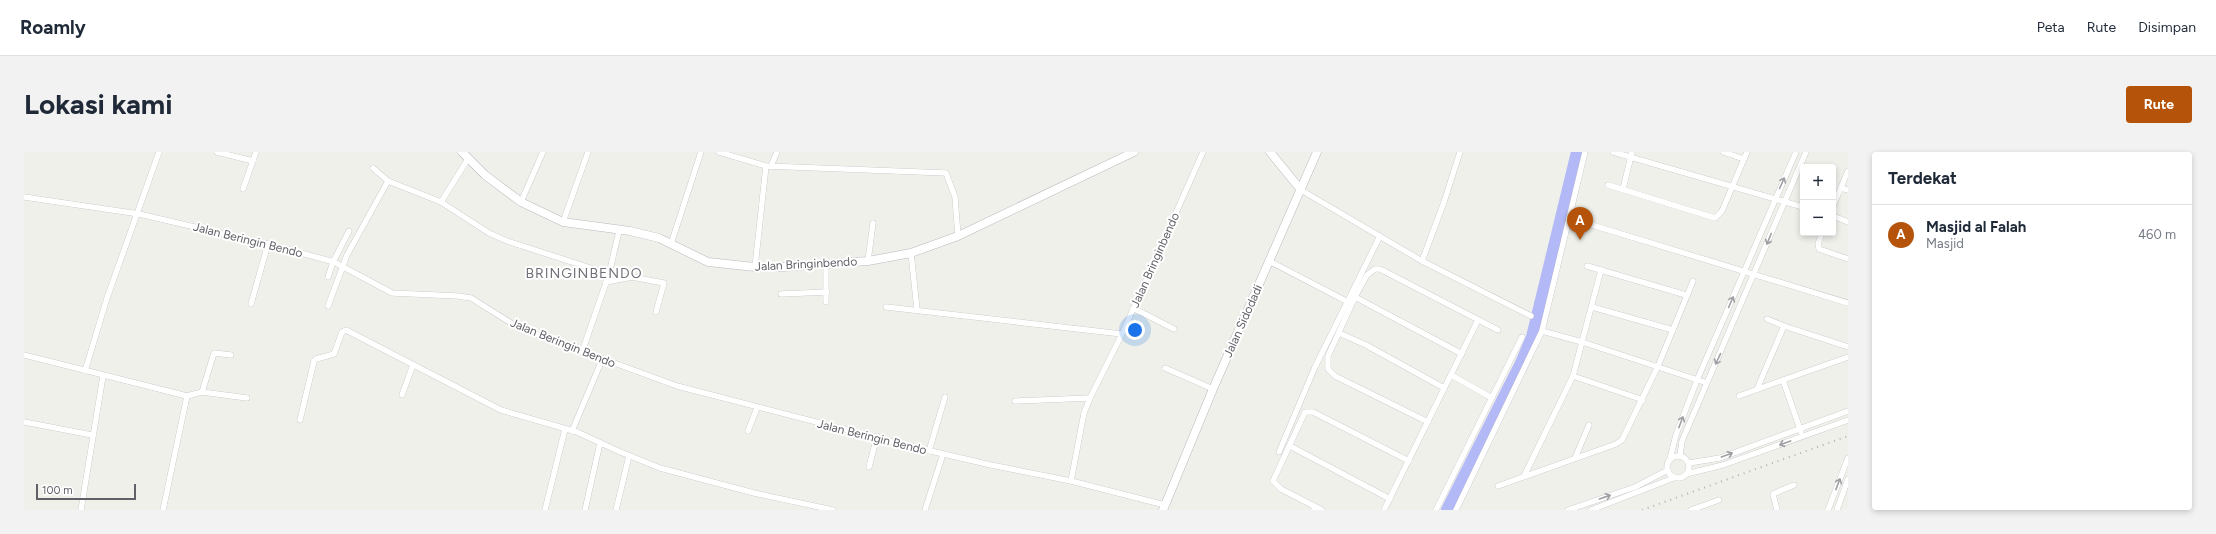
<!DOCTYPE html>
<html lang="id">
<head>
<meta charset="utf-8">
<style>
	:root { --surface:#fff; --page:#f2f2f3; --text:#1f2937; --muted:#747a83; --line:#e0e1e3; --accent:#b45309 }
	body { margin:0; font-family:Figtree,sans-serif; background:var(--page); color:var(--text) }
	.controls { position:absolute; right:12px; top:12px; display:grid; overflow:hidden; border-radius:4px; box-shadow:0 2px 6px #0003 }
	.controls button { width:36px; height:36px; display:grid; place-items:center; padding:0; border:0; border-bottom:1px solid var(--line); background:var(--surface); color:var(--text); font:20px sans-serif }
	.scale { position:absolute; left:12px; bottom:10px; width:100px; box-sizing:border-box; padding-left:4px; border:2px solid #606067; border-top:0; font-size:11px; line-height:14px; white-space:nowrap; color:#606067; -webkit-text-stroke:3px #fff; paint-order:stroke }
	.you { position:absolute; left:1111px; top:178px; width:14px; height:14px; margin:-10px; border:3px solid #fff; border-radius:50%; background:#1a73e8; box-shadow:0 0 0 6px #1a73e833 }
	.badge { display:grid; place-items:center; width:26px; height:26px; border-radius:50%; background:var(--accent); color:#fff; font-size:13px; font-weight:700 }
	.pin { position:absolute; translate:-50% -33px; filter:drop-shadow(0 1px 2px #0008) }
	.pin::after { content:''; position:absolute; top:21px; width:14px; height:12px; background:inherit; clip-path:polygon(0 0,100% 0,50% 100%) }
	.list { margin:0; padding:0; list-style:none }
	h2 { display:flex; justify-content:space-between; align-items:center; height:52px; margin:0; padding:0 16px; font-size:17px }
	h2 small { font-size:13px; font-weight:400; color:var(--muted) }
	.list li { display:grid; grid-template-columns:26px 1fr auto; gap:12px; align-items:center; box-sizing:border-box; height:60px; padding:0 16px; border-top:1px solid var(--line) }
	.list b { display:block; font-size:15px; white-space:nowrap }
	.list p { margin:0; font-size:13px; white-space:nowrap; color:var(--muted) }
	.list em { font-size:13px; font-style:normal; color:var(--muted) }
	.map { position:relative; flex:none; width:1824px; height:358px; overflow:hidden; border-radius:4px }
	header { display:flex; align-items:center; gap:24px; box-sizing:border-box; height:56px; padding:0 20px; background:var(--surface); border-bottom:1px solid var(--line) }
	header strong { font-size:19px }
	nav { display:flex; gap:22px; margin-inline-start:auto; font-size:14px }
	.intro { display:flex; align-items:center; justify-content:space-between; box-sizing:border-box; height:96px; padding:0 24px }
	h1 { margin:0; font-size:28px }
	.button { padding:10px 18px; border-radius:4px; background:var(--accent); color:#fff; font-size:14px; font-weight:700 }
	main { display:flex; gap:24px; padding:0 24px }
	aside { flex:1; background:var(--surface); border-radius:4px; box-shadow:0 2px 6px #0003 }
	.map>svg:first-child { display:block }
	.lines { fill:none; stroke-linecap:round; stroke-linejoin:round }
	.river { stroke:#b3b8f6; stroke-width:12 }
	.street-casing { stroke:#b9b8bd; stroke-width:6 }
	.secondary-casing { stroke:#babac0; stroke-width:9 }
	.street { stroke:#fff; stroke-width:5.5 }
	.secondary { stroke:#fff; stroke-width:8 }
	.rail { stroke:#b2b2b3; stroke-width:2; stroke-dasharray:1 5; stroke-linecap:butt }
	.oneway { stroke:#a0a0a4 }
	.labels { text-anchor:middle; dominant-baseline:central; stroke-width:4; stroke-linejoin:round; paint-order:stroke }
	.street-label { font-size:12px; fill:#606067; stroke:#fff }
	.quarter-label { font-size:14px; letter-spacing:1px; fill:#717179; stroke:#fff }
</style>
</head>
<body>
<header>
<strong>Roamly</strong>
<nav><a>Peta</a><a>Rute</a><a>Disimpan</a></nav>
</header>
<div class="intro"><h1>Lokasi kami</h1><a class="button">Rute</a></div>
<main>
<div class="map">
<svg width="1824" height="358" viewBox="0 0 1824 358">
	<rect width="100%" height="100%" fill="#eef0e9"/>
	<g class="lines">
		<polyline class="river" points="1423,358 1497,211 1508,185 1553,0"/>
		<g class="street-casing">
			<g id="street">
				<polyline points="193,0 229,9"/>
				<polyline points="695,0 742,14 922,21 931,45 934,84"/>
				<polyline points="1589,0 1779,55"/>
				<polyline points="1699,0 1720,7"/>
				<polyline points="747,14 753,0"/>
				<polyline points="349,16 364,29 417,50 465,81 483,89 585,122"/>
				<polyline points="1584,33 1691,66 1698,59 1723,0"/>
				<polyline points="1817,36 1824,38"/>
				<polyline points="219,37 232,0"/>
				<polyline points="1599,37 1608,0"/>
				<polyline points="1277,38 1398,109 1507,164"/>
				<polyline points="0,45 115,62 244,92 310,110 368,141 434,144 447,146 495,176 653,234 881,293 967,313 1047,329 1141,353"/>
				<polyline points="417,50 444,7"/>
				<polyline points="497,50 519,0"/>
				<polyline points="1809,54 1824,19"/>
				<polyline points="1809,64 1824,70"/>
				<polyline points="1545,66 1824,151"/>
				<polyline points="539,70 564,0"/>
				<polyline points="1798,81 1794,92 1795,97 1824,107"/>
				<polyline points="647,92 677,0"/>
				<polyline points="887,101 893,157"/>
				<polyline points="844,109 849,71"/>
				<polyline points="1245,109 1322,149"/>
				<polyline points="1398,109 1420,50 1436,0"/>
				<polyline points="802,112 802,150"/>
				<polyline points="1563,114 1662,143"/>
				<polyline points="731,115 742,14"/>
				<polyline points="304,125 309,110 325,79"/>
				<polyline points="582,130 608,125 640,131 632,160"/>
				<polyline points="757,142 803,140"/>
				<polyline points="1331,145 1343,123 1351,117 1356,117 1474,178"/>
				<polyline points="227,152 244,92"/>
				<polyline points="304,154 323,103 364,29"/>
				<polyline points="862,155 1098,182"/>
				<polyline points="1568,155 1649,178"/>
				<polyline points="1109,156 1150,177"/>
				<polyline points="1743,167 1760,174"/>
				<polyline points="1518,179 1561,0"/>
				<polyline points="1315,181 1342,193 1420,236"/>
				<polyline points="558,200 585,122 595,79"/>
				<polyline points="0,203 163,244 178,240 190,201 207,203"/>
				<polyline points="1141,216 1189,237"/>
				<polyline points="61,219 83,146 135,0"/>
				<polyline points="1427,223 1468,246"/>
				<polyline points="1549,224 1619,248"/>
				<polyline points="1759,228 1824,205"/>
				<polyline points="1733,237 1760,174 1824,195"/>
				<polyline points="178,240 223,246"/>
				<polyline points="378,243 389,213"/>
				<polyline points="1715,244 1759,228 1777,280"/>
				<polyline points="991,249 1066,246"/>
				<polyline points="276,268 290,209 292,207 310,202 318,180 322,178 477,258 553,280 594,299 636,316 730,341 809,358"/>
				<polyline points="0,270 68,283"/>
				<polyline points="1404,270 1311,224 1304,217 1304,204 1331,145 1438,202"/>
				<polyline points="548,279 578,208"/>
				<polyline points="724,279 733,256"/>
				<polyline points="1266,294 1366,347"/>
				<polyline points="905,299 921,245"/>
				<polyline points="1255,300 1291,215 1356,84"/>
				<polyline points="1656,304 1658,289 1782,0"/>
				<circle cx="1654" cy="315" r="11"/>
				<polyline points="1551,306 1565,273"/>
				<polyline points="1646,307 1652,283 1673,228 1772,0"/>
				<polyline points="1665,311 1696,306 1824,259"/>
				<polyline points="845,315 853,284"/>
				<polyline points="1662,322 1699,313 1824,268"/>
				<polyline points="1500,324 1549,224 1577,118"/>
				<polyline points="1047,329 1060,261 1066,246 1098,182 1179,0"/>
				<polyline points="1474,334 1592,292 1598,288 1634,214 1669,129"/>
				<polyline points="1290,354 1298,358"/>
				<polyline points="57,358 79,224"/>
				<polyline points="139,358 163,244"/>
				<polyline points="521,358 541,277"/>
				<polyline points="561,358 576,291"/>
				<polyline points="592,358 605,304"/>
				<polyline points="901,358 919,302"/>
				<polyline points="1290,358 1290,354 1257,337 1249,329 1281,260 1289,260 1385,309"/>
				<polyline points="1360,358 1454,168"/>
				<polyline points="1412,358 1498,185"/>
				<polyline points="1432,358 1518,179 1558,190 1683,231"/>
				<polyline points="1544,358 1611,335 1644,318"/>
				<polyline points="1567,358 1652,325"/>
				<polyline points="1667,358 1695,348"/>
				<polyline points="1753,358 1749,342 1770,333"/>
				<polyline points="1804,358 1824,306"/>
				<polyline points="1813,358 1824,327"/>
			</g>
		</g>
		<g class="secondary-casing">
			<g id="secondary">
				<polyline points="438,0 461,23 497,50 539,70 606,79 635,86 684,110 731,115 759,115 844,109 887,101 934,84 1110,0"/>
				<polyline points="1246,0 1277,38"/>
				<polyline points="1139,358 1189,237 1293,0"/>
			</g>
		</g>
		<use href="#street" class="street"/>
		<use href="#secondary" class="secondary"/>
		<polyline class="rail" points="1618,358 1824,284"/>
	</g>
	<defs><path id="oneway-shaft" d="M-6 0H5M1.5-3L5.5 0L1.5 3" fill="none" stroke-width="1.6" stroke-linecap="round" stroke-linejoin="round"/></defs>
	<g class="oneway">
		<use href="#oneway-shaft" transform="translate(1758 31) rotate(-66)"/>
		<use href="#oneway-shaft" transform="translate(1745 87) rotate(112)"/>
		<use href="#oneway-shaft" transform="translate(1707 150) rotate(-66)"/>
		<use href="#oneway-shaft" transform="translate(1694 207) rotate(115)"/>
		<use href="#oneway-shaft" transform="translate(1657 270) rotate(-69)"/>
		<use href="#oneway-shaft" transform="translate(1761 291) rotate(160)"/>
		<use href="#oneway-shaft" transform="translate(1703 303) rotate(-20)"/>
		<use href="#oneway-shaft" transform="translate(1814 332) rotate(-69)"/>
		<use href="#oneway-shaft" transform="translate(1581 345) rotate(-19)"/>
	</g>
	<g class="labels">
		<g class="street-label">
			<text transform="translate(224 88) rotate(14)">Jalan Beringin Bendo</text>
			<text transform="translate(1131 108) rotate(-66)">Jalan Bringinbendo</text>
			<text transform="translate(782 112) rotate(-3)">Jalan Bringinbendo</text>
			<text transform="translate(1219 169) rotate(-66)">Jalan Sidodadi</text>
			<text transform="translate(539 191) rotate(22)">Jalan Beringin Bendo</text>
			<text transform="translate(848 285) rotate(14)">Jalan Beringin Bendo</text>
		</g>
		<g class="quarter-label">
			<text x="560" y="121">BRINGINBENDO</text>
		</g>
	</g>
</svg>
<div class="controls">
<button>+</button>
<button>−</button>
</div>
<div class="scale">100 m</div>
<div class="you"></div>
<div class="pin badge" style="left:1556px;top:88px">A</div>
</div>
<aside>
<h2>Terdekat<small></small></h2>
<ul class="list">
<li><span class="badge">A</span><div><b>Masjid al Falah</b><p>Masjid</p></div><em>460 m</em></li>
</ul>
</aside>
</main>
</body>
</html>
